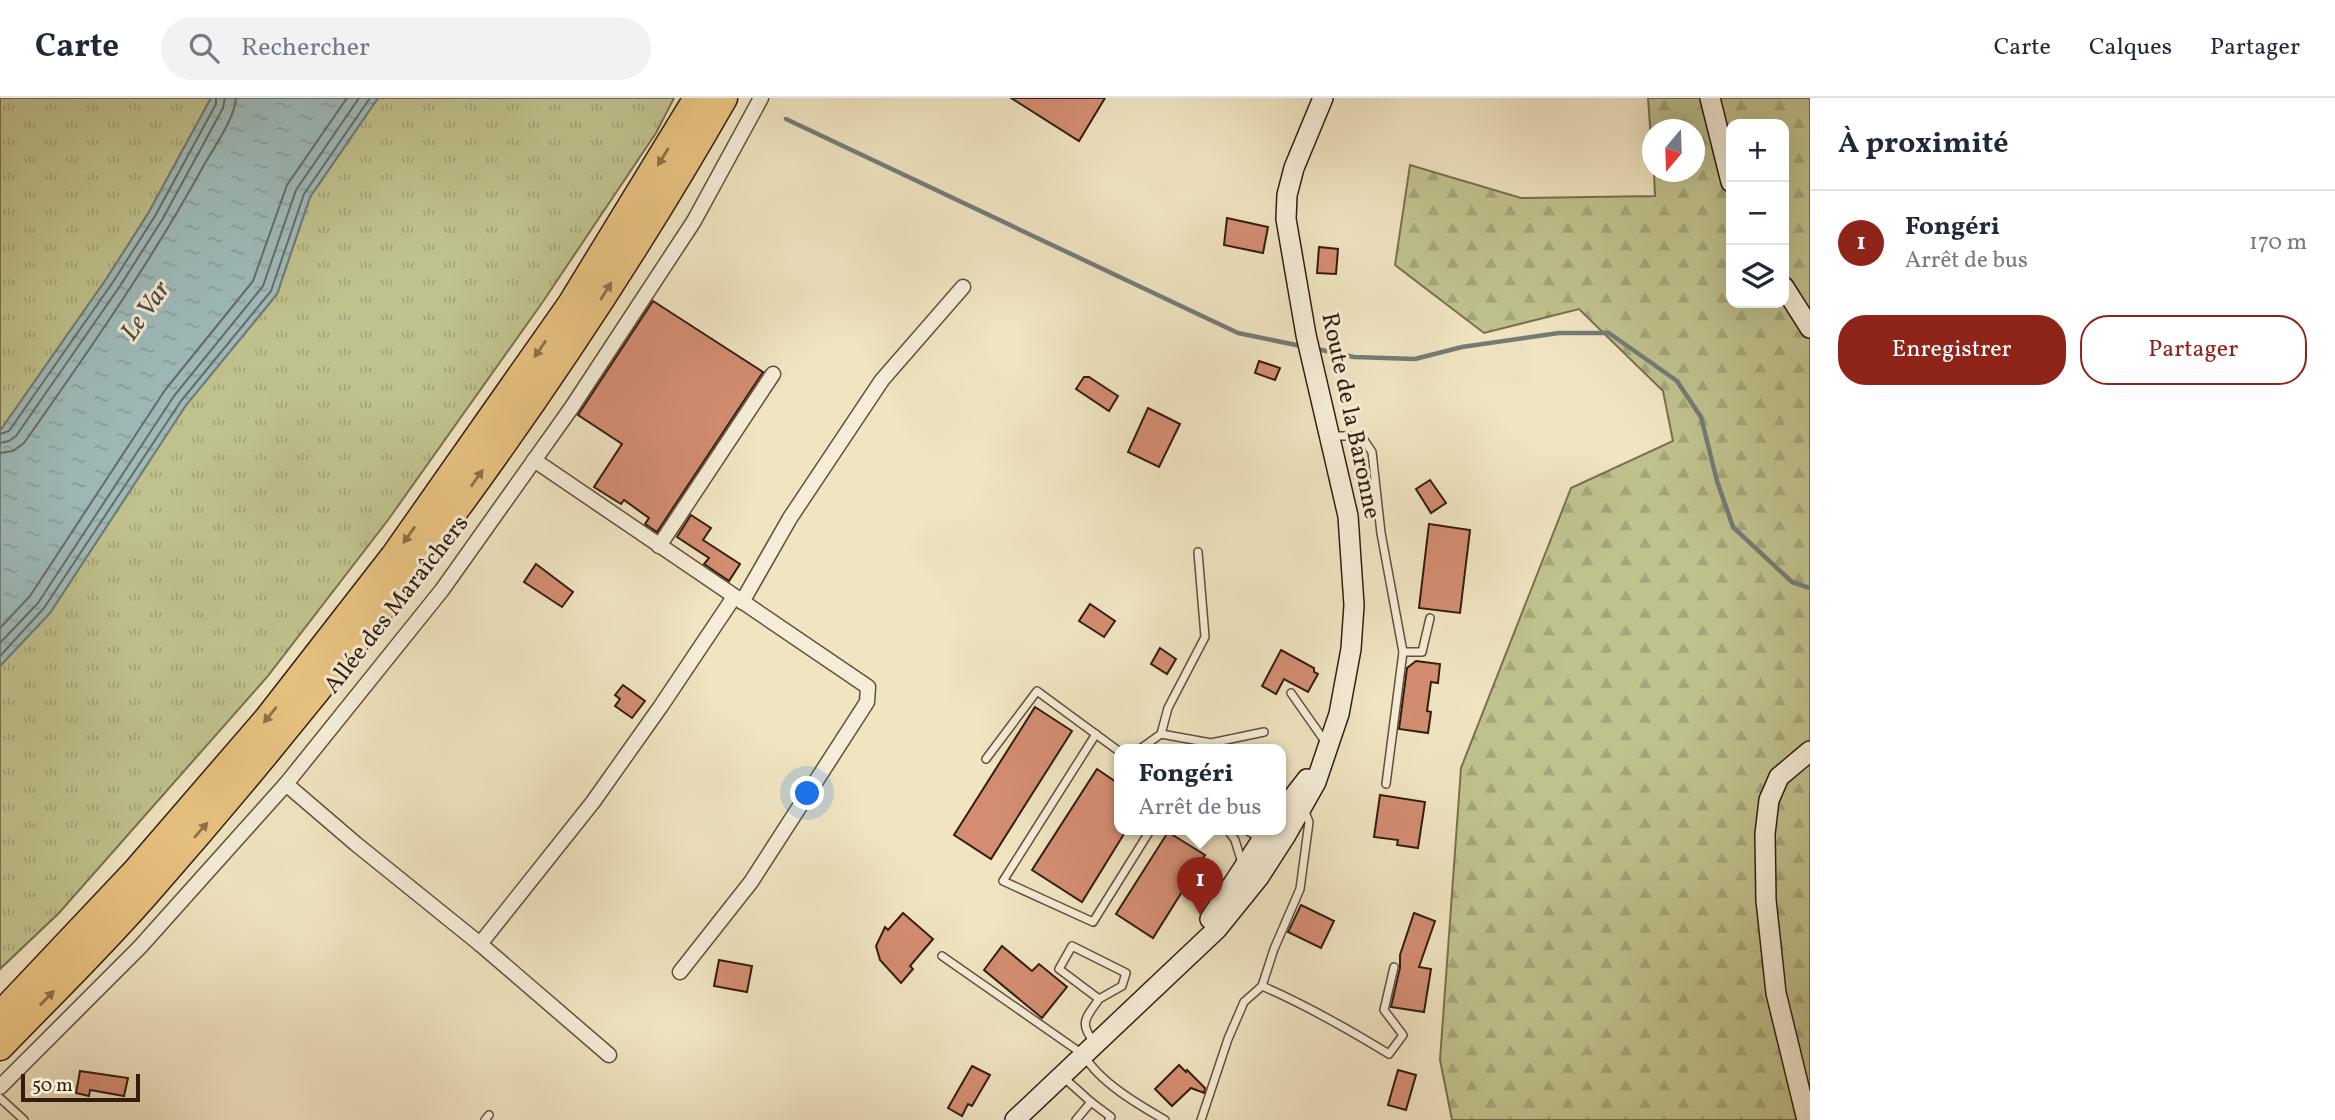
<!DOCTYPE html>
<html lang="fr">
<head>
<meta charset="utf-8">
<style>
	:root { --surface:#fff; --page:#f2f2f3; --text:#1f2937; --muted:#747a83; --line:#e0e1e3; --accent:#8f2418 }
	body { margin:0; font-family:Vollkorn,serif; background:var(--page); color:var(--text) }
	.controls { position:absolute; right:21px; top:21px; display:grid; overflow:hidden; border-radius:14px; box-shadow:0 7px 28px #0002 }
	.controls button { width:63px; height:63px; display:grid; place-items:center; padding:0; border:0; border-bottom:2px solid var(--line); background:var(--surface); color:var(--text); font:35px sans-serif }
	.compass { position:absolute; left:1642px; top:21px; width:63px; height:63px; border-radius:50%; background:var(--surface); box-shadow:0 7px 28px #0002; rotate:199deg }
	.scale { position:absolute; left:21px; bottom:18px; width:119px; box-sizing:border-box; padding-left:7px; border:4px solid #331d0f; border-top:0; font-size:19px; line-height:24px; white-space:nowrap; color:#331d0f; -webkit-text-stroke:5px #f5edd7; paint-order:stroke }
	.you { position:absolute; left:808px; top:696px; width:24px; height:24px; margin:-18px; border:5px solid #fff; border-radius:50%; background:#1a73e8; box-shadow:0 0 0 10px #1a73e833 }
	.badge { display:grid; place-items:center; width:46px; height:46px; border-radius:50%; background:var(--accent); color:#fff; font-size:23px; font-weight:700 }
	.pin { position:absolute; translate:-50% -58px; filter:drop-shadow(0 2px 4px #0008) }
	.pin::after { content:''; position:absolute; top:37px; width:24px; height:21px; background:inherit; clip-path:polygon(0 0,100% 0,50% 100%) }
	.popup { position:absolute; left:1114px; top:646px; width:172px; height:91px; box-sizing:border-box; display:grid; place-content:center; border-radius:14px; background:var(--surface); filter:drop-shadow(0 2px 5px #0005); font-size:23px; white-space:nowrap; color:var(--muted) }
	.popup b { font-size:26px; color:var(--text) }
	.popup::after { content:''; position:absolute; left:50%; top:100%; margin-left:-14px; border:14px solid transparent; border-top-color:var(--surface) }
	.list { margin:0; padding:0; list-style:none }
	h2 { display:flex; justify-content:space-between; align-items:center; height:91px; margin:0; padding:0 28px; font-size:30px }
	h2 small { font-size:23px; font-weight:400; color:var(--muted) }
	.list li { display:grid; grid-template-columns:46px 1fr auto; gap:21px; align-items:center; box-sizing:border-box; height:105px; padding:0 28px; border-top:2px solid var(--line) }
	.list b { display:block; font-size:26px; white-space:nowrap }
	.list p { margin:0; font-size:23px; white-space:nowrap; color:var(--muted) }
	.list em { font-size:23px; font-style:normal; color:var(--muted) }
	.actions { display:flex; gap:14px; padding:21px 28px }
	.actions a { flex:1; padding:16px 0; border:2px solid var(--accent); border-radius:28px; text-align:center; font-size:24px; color:var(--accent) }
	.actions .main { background:var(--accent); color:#fff }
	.icon { flex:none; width:38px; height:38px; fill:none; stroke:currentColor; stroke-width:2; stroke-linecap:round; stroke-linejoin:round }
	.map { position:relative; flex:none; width:1810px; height:1022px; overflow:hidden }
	header { display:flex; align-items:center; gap:42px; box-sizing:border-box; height:98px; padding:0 35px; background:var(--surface); border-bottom:2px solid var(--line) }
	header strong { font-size:33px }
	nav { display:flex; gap:38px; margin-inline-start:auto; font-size:24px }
	.search { width:490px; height:63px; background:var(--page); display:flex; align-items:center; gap:18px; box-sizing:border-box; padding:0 24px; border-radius:38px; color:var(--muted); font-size:26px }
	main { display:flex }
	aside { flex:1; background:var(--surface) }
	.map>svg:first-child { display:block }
	.grass { fill:url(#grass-tufts); stroke:#7a704e; stroke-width:2 }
	.forest { fill:url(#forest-firs); stroke:#7a704e; stroke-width:2; fill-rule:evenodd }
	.water { fill:url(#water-ripples); stroke:#737c77; stroke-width:2 }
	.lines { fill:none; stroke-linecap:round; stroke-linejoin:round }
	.shore { stroke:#686c66; stroke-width:2 }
	.stream { stroke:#737c77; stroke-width:4.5 }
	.building { fill:#d48d72; stroke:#331d0f; stroke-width:2 }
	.lane-casing { stroke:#624f3c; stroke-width:10 }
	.street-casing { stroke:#624f3c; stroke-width:17 }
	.secondary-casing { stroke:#331d0f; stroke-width:22 }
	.highway-casing { stroke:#331d0f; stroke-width:29 }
	.lane { stroke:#f5edd7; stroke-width:7 }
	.street { stroke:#f5edd7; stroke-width:14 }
	.secondary { stroke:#f5edd7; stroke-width:19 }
	.highway { stroke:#e8c280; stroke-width:26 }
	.oneway { fill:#8e7048 }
	.labels { text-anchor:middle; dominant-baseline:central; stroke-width:6; stroke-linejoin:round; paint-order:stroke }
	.street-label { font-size:24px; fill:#331d0f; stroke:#f5edd7 }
	.water-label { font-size:26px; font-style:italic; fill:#534d43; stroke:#f5edd7 }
</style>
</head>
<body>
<header>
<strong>Carte</strong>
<div class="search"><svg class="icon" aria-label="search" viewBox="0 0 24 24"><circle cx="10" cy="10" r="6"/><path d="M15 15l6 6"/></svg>Rechercher</div>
<nav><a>Carte</a><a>Calques</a><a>Partager</a></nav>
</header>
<main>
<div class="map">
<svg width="1810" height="1022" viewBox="0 0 1810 1022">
	<defs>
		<pattern id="grass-tufts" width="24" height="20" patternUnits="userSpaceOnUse" patternTransform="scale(1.75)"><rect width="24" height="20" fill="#c0c28e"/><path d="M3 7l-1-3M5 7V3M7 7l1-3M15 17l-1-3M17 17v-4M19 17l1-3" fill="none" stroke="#a5a679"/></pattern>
		<pattern id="forest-firs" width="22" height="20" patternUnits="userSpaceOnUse" patternTransform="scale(1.75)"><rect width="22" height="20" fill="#c0c28e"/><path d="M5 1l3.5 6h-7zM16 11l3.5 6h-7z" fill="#a5a679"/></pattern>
		<pattern id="water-ripples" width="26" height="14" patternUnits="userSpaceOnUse" patternTransform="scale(1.75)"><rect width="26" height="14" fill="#9ebcbc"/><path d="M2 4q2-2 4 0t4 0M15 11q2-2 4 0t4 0" fill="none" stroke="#89a1a0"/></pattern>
	</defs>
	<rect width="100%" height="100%" fill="#f0e4c1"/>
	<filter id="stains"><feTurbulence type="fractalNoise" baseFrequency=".00286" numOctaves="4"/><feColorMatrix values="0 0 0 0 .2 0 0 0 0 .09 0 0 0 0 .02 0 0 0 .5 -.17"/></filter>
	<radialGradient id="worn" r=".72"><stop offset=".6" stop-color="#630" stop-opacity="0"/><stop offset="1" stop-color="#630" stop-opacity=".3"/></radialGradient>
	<g class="grass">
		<polygon points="0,0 211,0 149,114 107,180 0,333"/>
		<polygon points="378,0 674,0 656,35 542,205 388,422 267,579 59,815 0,871 0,568 50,515 186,307 277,196 310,99"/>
	</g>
	<path class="forest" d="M1648,0H1810V1022H1452L1440,962L1461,670L1571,390L1673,343L1663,293L1579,211L1484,235L1395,167L1410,67L1521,100L1655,98L1654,74H1694V32H1652V54ZM1731,26H1784V205H1731Z"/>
	<polygon class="water" points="211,0 378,0 310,99 277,196 186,307 50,515 0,568 0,333 107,180 149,114"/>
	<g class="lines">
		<g class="shore">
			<polyline points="0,336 9,333 113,184 155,118 216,6 216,0"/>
			<polyline points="0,345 9,343 16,338 120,188 162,122 223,10 225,0"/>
			<path d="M0,355L13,353L24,345C88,254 151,164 204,67C214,49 235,20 236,0"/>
			<polyline points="0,530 30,498 165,292 253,183 287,87 347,0"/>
			<polyline points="0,545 38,505 174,298 263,188 296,92 359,0"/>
			<polyline points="0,558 44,510 181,303 271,193 304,96 370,0"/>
		</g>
		<g class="stream">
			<polyline points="786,21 1238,235 1301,248"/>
			<polyline points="1317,251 1354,259 1415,261 1462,249 1559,235 1609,235 1677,283 1701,319 1717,383 1733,429 1792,484 1810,490"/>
		</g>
	</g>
	<g class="building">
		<polygon points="1011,0 1105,0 1079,43"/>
		<polygon points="1227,120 1268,129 1263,155 1224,147"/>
		<polygon points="1319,149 1338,151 1336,176 1317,175"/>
		<polygon points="653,203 763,274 657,434 645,426 649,420 624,402 621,406 594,389 622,346 578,317"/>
		<polygon points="1259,263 1280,270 1275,282 1255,275"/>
		<polygon points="1084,279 1089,279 1118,298 1109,313 1076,291"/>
		<polygon points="1148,310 1180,326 1159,369 1128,354"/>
		<polygon points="1430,382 1446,405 1431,415 1416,391"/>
		<polygon points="691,417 711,430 703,442 740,466 729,483 704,466 709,460 677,439"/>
		<polygon points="1429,426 1470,432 1460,515 1419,510"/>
		<polygon points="536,466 573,494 562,509 524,484"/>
		<polygon points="1090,506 1115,523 1104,539 1079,523"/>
		<polygon points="1160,550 1176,561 1167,576 1151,566"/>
		<polygon points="1281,552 1314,570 1314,574 1318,576 1308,594 1284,581 1276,596 1262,588"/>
		<polygon points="1416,563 1440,566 1438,585 1431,584 1427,613 1431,614 1428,635 1399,631 1407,570"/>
		<polygon points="623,587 645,603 632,620 615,608 620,601 615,597"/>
		<polygon points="1035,609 1072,633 991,761 954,737"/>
		<polygon points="1097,671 1119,686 1119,731 1127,731 1082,804 1032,772"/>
		<polygon points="1380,697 1425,704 1418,750 1397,747 1398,742 1374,739"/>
		<polygon points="1168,734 1205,757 1153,840 1116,816"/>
		<polygon points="1301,807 1334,823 1321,850 1288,834"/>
		<polygon points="903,815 933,841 910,868 913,871 901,885 880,862 876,848 885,829 888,832"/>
		<polygon points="1414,815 1435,823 1419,869 1431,871 1424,914 1391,909 1400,870 1400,857"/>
		<polygon points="1002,848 1032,873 1039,866 1067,889 1042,920 984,872"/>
		<polygon points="719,862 752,868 747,894 714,888"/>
		<polygon points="1179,967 1186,974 1187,972 1205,990 1204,995 1191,990 1172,1008 1155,991"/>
		<polygon points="972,968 990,977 972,1008 968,1006 962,1018 948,1010"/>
		<polygon points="1398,972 1416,977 1406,1012 1388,1007"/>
		<polygon points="80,973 128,980 124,998 90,992 89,998 76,995"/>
	</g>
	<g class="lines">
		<g class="lane-casing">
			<g id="lane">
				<polyline points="1331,338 1350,338 1364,342 1372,354 1381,435 1403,554 1386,686"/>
				<polyline points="1403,554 1422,554 1430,520"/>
				<polyline points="1291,595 1324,642 1329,643"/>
				<polyline points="1096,636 1003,783 1093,824 1151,731"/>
				<polyline points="1161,636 1168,610 1205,539 1198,454"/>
				<polyline points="1140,651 1161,636 1211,645 1264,634"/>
				<polyline points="986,661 1037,593 1120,654"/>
				<polyline points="1227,731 1235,742 1242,765"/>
				<polyline points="1245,731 1259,740"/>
				<path d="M942,858L1084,957C1099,984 1139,1007 1165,1022"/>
				<path d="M1262,888C1306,907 1348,931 1389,956L1403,937L1384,912L1394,869"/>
				<path d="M1095,945C1078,925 1086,920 1099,901L1059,871L1072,848L1126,875L1122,888L1099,901"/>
				<polyline points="1062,978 1091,1004 1076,1022"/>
				<polyline points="0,1000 24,1022"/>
				<polyline points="1091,1004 1111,1019 1109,1022"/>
				<polyline points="485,1022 489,1017"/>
				<polyline points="1201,1022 1228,941 1244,904 1262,888 1274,851 1300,791 1309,724 1304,711"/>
			</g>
		</g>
		<g class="street-casing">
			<g id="street">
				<polyline points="534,362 868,589 867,604 751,784 680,874"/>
				<polyline points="659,448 773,276"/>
				<polyline points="742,504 790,420 882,282 963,189"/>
				<polyline points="286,686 356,746 480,846 609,957"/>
				<polyline points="480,846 593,704 661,608 734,499"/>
				<polyline points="0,989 140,849 286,686 442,492 572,309 694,123 761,0"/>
			</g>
		</g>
		<g class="secondary-casing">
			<g id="secondary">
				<polyline points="1710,0 1731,84"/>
				<polyline points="1784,189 1810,230"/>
				<polyline points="1280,716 1307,681"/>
				<polyline points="1210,821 1269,731"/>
				<polyline points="1015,1022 1217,831 1259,779 1286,737 1316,684 1339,616 1351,551 1354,507 1348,418 1306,237 1286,121 1287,97 1294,70 1323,0"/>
				<polyline points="1807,1022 1776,895 1766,802 1765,736 1769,702 1779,679 1810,653"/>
			</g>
		</g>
		<g class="highway-casing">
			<g id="highway">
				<polyline points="0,917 136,773 268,620 394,458 571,206 697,0"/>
				<path d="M0,949C51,896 105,844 153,788C367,544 563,282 724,0"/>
			</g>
		</g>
		<use href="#lane" class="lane"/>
		<use href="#street" class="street"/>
		<use href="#secondary" class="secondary"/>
		<use href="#highway" class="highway"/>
	</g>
	<defs><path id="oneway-solid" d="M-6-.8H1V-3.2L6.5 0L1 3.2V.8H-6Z" transform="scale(1.75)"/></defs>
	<g class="oneway">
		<use href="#oneway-solid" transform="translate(663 59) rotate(122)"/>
		<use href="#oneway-solid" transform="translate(606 193) rotate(-58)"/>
		<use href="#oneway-solid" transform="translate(540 251) rotate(125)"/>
		<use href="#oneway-solid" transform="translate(477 380) rotate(-55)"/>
		<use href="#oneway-solid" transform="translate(409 437) rotate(125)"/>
		<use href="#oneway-solid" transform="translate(270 617) rotate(129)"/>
		<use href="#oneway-solid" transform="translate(201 732) rotate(-49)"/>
		<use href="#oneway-solid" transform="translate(47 900) rotate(-46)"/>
	</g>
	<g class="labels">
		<g class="street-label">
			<text transform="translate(1350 318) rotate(78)">Route de la Baronne</text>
			<text transform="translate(397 507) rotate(-52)">Allée des Maraîchers</text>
		</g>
		<g class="water-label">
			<text transform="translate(146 213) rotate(-55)">Le Var</text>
		</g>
	</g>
	<rect width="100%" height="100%" filter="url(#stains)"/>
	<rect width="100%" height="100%" fill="url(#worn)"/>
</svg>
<div class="controls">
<button>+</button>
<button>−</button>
<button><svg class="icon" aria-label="layers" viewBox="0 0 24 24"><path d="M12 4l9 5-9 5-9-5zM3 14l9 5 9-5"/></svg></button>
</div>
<svg class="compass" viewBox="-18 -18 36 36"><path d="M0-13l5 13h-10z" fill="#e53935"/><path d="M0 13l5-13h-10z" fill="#747a83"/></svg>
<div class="scale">50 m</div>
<div class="you"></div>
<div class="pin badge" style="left:1200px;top:817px">1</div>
<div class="popup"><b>Fongéri</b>Arrêt de bus</div>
</div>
<aside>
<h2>À proximité<small></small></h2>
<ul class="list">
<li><span class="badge">1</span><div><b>Fongéri</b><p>Arrêt de bus</p></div><em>170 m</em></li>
</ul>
<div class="actions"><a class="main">Enregistrer</a><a>Partager</a></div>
</aside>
</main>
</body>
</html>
